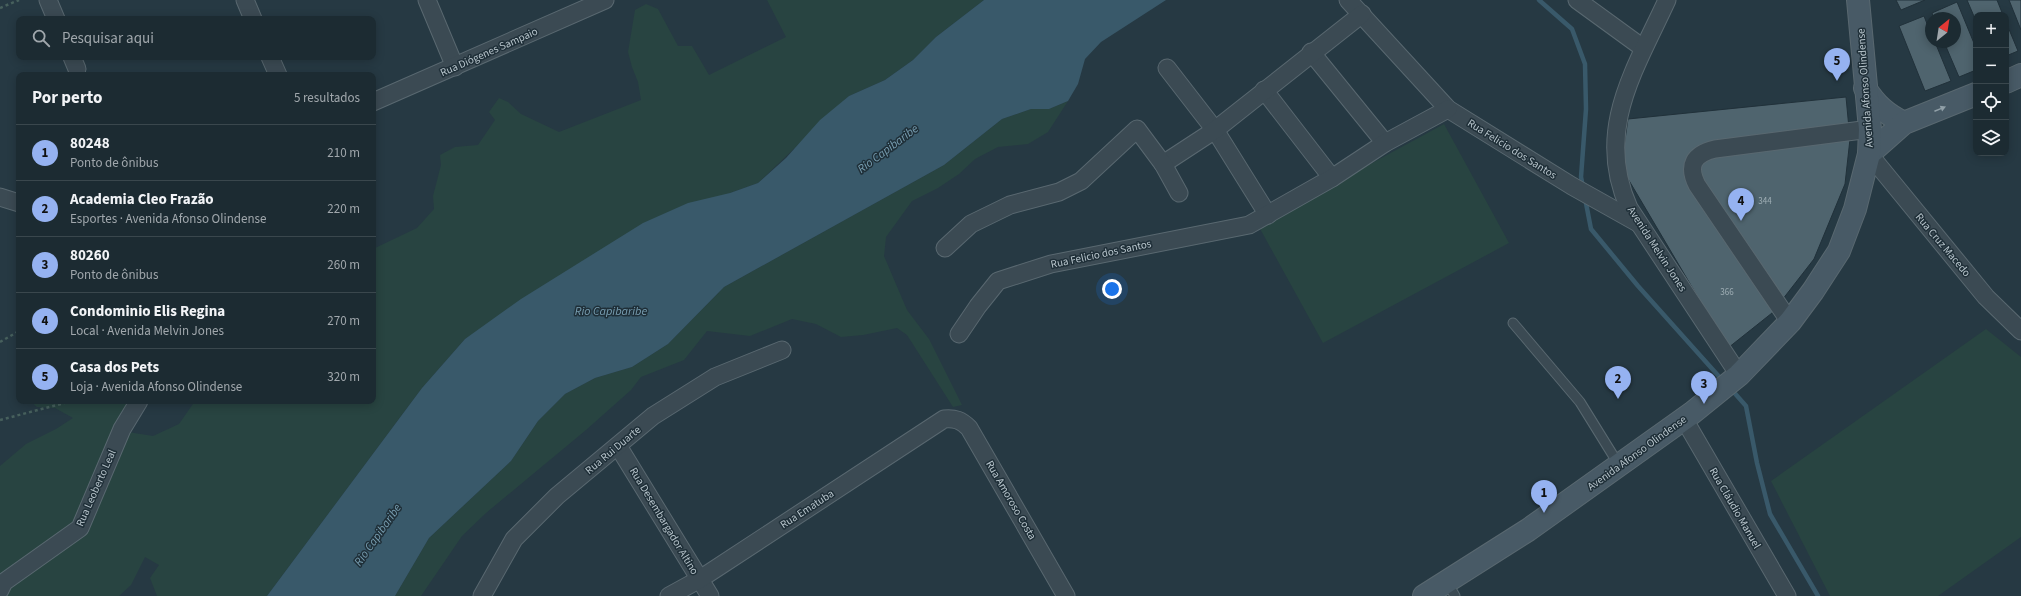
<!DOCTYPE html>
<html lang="pt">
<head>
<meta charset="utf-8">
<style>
	:root { --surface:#1c2b32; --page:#29373e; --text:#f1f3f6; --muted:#a0a7ac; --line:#3a474d; --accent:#95b2f1 }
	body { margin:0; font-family:"Source Sans 3",sans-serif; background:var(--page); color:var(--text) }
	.controls { position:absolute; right:12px; top:12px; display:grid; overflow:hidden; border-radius:8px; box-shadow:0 2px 10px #0003 }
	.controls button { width:36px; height:36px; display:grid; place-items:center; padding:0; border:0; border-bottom:1px solid var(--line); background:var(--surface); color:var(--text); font:20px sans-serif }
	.compass { position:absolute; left:1925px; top:12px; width:36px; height:36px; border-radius:50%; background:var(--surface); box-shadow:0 2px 10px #0003; rotate:30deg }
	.you { position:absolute; left:1112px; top:289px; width:14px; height:14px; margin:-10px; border:3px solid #fff; border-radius:50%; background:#1a73e8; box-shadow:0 0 0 6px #1a73e833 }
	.badge { display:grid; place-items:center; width:26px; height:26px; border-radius:50%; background:var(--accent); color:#111; font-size:13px; font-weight:700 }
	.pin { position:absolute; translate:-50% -33px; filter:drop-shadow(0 1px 2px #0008) }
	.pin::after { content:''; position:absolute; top:21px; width:14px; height:12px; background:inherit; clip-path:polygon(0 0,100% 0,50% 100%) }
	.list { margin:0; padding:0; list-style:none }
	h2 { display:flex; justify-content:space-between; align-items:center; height:52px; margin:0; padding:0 16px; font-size:17px }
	h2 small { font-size:13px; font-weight:400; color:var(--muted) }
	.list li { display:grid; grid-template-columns:26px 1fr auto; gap:12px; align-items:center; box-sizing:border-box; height:56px; padding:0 16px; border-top:1px solid var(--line) }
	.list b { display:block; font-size:15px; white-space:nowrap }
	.list p { margin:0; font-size:13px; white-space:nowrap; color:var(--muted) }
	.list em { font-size:13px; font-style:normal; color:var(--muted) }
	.icon { flex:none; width:22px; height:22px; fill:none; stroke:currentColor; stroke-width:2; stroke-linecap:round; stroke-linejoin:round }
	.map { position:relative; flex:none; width:2021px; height:596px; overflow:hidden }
	.search { position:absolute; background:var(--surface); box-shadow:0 2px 10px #0003; left:16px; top:16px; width:360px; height:44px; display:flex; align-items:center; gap:10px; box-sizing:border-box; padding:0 14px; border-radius:8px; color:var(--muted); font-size:15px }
	.panel { position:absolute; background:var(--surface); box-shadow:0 2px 10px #0003; left:16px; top:72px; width:360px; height:332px; border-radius:8px }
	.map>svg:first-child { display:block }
	.green { fill:#284441 }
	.water { fill:#39596a }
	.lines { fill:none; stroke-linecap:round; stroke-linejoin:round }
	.stream { stroke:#39596a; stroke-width:4.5 }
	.building { fill:#4f646e; stroke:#21313a }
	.lane-casing { stroke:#596870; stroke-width:11 }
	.street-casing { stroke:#596870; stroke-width:19 }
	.secondary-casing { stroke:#596870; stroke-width:24 }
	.path { stroke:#47605d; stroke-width:2.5; stroke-dasharray:3 3; stroke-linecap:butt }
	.lane { stroke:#3b4a53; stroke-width:9 }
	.street { stroke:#3b4a53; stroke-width:17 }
	.secondary { stroke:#485a66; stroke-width:22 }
	.oneway { fill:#91a0a8 }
	.labels { text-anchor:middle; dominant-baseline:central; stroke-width:3; stroke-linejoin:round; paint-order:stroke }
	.number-label { font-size:9px; fill:#9eadb4 }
	.street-label { font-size:11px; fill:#b8c5cc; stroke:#1f2f38 }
	.water-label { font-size:12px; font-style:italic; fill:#779db0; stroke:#1f2f38 }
</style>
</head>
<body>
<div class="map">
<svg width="2021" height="596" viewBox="0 0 2021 596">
	<rect width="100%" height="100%" fill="#263943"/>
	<g class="green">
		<polygon points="767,0 984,0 936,37 913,60 885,80 849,96 758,183 730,193 465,339 422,388 267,596 157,596 150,578 159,565 145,557 131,585 119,596 0,596 0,466 26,444 56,429 73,418 55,408 37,407 30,401 139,401 128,432 153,436 179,424 195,401 373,401 373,249 417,228 434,209 433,196 441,165 440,155 455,147 478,145 495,120 489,112 499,98 508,102 521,114 559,132 641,100 638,82 632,67 628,52 635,10 646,4 658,9 678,46 692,46 709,75 786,37"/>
		<polygon points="1068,101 1048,132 1028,144 998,147 975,159 959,174 938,188 912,201 886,237 884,256 907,310 929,339 962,405 953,407 907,335 897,328 863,335 841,337 816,324 792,319 750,336 707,331 684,360 641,377 631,390 586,430 486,513 462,536 421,596 395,596 429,538 511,461 538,421 565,394 595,378 632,367 668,344 724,287 944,165 1002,119 1031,109 1049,109"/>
		<polygon points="1444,124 1509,243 1323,343 1258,225"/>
		<polygon points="1986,329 2021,357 2021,537 1938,596 1830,596 1771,481"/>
	</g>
	<polygon class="water" points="984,0 1166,0 1101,42 1085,59 1078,84 1068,101 1049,109 1031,109 1002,119 944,165 724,287 668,344 632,367 595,378 565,394 538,421 511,461 429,538 395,596 267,596 422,388 465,339 521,299 643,223 688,203 730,193 758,183 786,158 820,120 849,96 885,80 913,60 936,37"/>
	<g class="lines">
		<g class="stream">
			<polyline points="1539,0 1572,29 1585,64 1586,109 1581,177 1583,187"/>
			<polyline points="1585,198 1591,229 1638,286 1723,381"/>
			<polyline points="1731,389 1746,406 1757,463 1770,514 1818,596"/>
		</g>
	</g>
	<g class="building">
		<polygon points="1896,0 1925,0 1901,10"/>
		<polygon points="1967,0 1997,0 2003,15 1976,15 1976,21"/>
		<polygon points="2009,0 2021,0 2021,30"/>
		<polygon points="1957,2 1976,48 1976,70 1959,77 1944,42 1955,42 1955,18 1934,18 1932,13"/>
		<polygon points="1924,16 1931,34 1931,42 1935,42 1951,81 1925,91 1899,26"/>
		<polygon points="2006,22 2018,51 2006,56"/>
		<polygon points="1846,97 1850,139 1845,184 1814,259 1772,313 1728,348 1621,167 1628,119"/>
	</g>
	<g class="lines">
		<g class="lane-casing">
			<g id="lane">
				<polyline points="1513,323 1580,402 1619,465"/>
				<polyline points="1447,582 1455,596"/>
			</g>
		</g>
		<g class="street-casing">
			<g id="street">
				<polyline points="48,0 56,19"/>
				<polyline points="245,0 253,19"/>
				<polyline points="427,0 455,67"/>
				<polyline points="1348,0 1448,109 1572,186 1638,223"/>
				<polyline points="1577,0 1643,48"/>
				<path d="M1667,0C1635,70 1594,130 1629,208L1739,375"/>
				<polyline points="1311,52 1385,143"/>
				<polyline points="72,57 77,69"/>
				<polyline points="270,57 278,75"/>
				<polyline points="1167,68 1215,130 1268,215"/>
				<polyline points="1264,90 1332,178"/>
				<polyline points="373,102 605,0"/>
				<polyline points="1869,154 1986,297 2021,331"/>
				<polyline points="1163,164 1215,130 1362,14"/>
				<polyline points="0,197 19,203"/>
				<polyline points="945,248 971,224 1010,205 1059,192 1081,181 1137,129 1163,164 1179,193"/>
				<path d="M1790,322L1697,185C1687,165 1694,154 1715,149L1870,129"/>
				<polyline points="959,334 978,306 998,281 1051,264 1249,225 1332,178 1385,143 1448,109"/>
				<polyline points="1684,419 1787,596"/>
				<polyline points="618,446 710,596"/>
				<polyline points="0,590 4,582 80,528 122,429 139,401"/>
				<polyline points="482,596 514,539 557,496 653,416 715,377 782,350"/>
				<path d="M669,596L700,579L944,419C955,418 961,420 969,428L1066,596"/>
			</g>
		</g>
		<g class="secondary-casing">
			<g id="secondary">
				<polyline points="2006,82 2021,75"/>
				<path d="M1865,88C1876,105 1886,114 1904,123"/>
				<polyline points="1869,154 1904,123 1976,94"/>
				<polyline points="1424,596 1528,530 1692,413 1739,375 1790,322 1813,291 1839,251 1855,209 1869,154 1870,129 1858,0"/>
			</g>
		</g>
		<g class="path">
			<polyline points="0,8 19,0"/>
			<polyline points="0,342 19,331"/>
			<polyline points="0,420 72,401"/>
		</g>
		<use href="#lane" class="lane"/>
		<use href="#street" class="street"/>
		<use href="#secondary" class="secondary"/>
	</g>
	<defs><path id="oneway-solid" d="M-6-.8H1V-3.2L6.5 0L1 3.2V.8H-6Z"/></defs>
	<use class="oneway" href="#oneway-solid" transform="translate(1940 109) rotate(-22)"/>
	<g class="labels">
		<g class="number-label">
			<text x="1765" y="201">344</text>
			<text x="1727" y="292">366</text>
		</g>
		<g class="street-label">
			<text transform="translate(489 52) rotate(-24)">Rua Diógenes Sampaio</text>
			<text transform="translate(1865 88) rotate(-94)">Avenida Afonso Olindense</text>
			<text transform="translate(1512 149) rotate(32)">Rua Felicio dos Santos</text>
			<text transform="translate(1943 245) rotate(50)">Rua Cruz Macedo</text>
			<text transform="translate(1657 249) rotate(57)">Avenida Melvin Jones</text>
			<text transform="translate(1101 254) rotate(-12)">Rua Felicio dos Santos</text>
			<text transform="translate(613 450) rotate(-40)">Rua Rui Duarte</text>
			<text transform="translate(1637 453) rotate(-36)">Avenida Afonso Olindense</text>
			<text transform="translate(96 488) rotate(-66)">Rua Leoberto Leal</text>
			<text transform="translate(1011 500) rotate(60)">Rua Amoroso Costa</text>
			<text transform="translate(1735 508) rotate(60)">Rua Cláudio Manuel</text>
			<text transform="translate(807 509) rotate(-33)">Rua Ematuba</text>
			<text transform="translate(664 521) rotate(59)">Rua Desembargador Altino</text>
		</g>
		<g class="water-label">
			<text transform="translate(888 149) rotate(-37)">Rio Capibaribe</text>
			<text x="611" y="311">Rio Capibaribe</text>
			<text transform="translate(378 535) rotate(-55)">Rio Capibaribe</text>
		</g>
	</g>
</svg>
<div class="controls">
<button>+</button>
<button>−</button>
<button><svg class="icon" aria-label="locate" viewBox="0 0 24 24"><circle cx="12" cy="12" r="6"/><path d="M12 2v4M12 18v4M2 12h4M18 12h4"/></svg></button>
<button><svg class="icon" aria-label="layers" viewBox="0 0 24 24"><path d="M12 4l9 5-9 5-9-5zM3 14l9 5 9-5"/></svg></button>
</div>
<svg class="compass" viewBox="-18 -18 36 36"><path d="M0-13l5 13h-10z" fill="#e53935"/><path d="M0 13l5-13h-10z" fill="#a0a7ac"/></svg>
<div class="you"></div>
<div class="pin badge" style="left:1544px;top:513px">1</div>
<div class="pin badge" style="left:1618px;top:399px">2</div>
<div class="pin badge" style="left:1704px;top:404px">3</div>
<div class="pin badge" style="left:1741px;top:221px">4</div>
<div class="pin badge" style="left:1837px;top:81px">5</div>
<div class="search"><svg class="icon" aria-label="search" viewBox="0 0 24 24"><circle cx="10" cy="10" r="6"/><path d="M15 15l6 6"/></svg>Pesquisar aqui</div>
<section class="panel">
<h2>Por perto<small>5 resultados</small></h2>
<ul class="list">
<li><span class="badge">1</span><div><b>80248</b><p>Ponto de ônibus</p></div><em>210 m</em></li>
<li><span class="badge">2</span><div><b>Academia Cleo Frazão</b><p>Esportes · Avenida Afonso Olindense</p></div><em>220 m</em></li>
<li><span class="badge">3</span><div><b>80260</b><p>Ponto de ônibus</p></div><em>260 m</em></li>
<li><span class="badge">4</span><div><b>Condominio Elis Regina</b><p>Local · Avenida Melvin Jones</p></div><em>270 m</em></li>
<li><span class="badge">5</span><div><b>Casa dos Pets</b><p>Loja · Avenida Afonso Olindense</p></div><em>320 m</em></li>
</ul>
</section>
</div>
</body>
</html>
